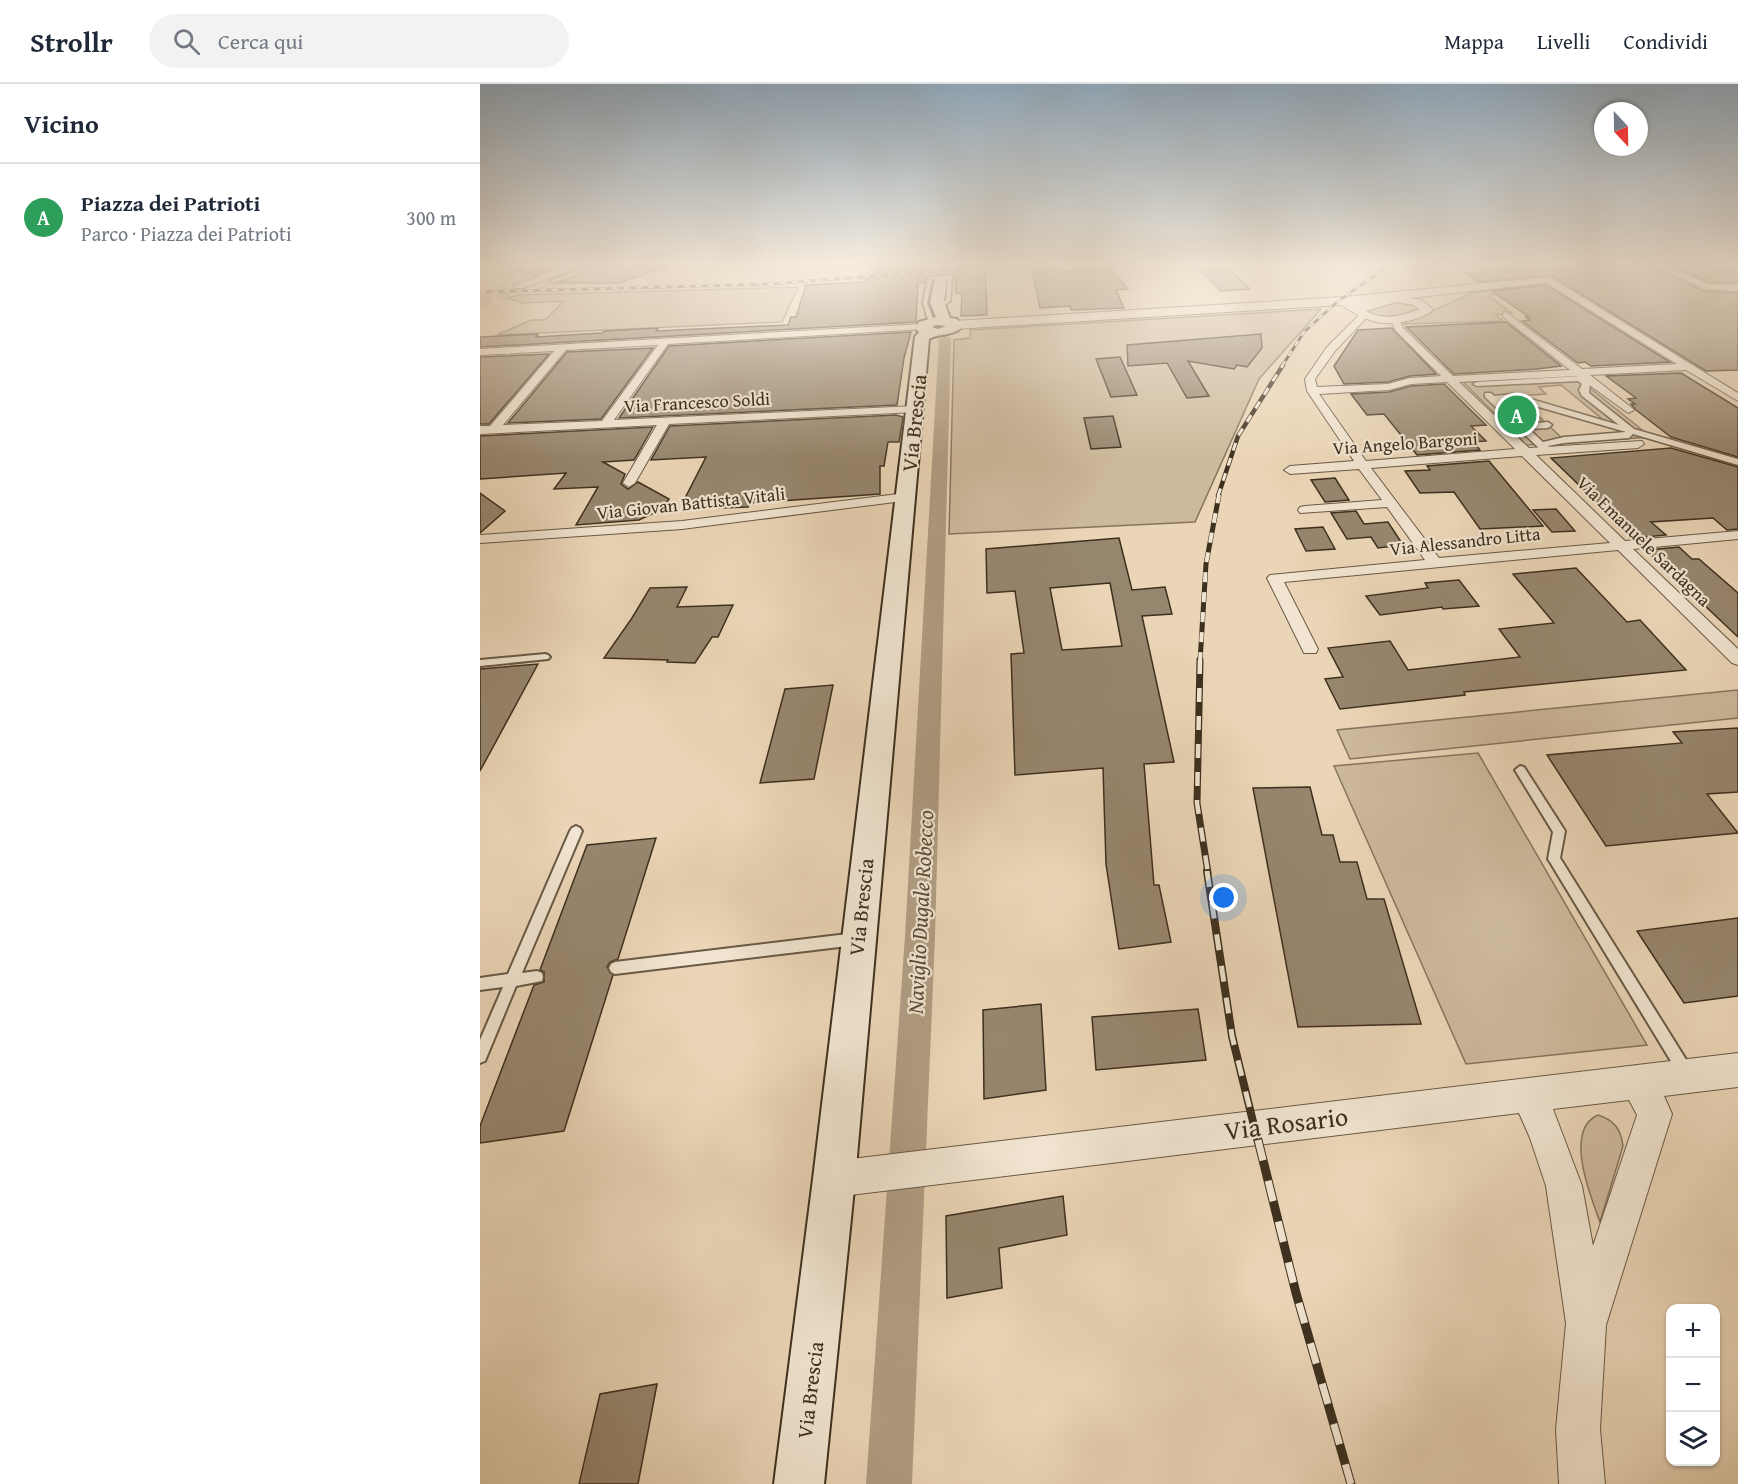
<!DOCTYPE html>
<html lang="it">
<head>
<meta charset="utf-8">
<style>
	:root { --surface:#fff; --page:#f2f2f3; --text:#1f2937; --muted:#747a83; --line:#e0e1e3; --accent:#8f2418 }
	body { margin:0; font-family:"Gentium Book Plus",serif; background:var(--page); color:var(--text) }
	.controls { position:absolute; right:18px; bottom:18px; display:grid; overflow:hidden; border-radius:12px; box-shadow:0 2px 4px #0004 }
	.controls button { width:54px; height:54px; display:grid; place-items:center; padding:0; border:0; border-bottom:2px solid var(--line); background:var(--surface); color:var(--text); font:30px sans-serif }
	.compass { position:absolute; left:1114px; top:18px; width:54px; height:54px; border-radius:50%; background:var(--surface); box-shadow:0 2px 4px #0004; rotate:158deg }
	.you { position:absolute; left:744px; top:814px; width:21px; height:21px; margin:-15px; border:4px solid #fff; border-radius:50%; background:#1a73e8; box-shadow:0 0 0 9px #1a73e833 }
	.badge { display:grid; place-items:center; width:39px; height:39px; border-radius:50%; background:var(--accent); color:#fff; font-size:20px; font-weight:700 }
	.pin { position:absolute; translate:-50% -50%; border:3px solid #fff; box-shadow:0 2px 6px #0006 }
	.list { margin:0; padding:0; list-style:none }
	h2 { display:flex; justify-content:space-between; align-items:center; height:78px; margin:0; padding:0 24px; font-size:26px }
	h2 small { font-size:20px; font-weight:400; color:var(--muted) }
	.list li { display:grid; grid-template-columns:39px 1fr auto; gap:18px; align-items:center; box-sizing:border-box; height:108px; padding:0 24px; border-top:2px solid var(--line) }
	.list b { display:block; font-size:22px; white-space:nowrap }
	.list p { margin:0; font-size:20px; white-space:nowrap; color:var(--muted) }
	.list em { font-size:20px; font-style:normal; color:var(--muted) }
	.icon { flex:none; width:33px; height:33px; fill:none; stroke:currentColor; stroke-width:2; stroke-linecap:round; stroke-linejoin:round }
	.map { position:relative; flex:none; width:1258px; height:1400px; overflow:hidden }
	header { display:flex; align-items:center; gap:36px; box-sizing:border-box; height:84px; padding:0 30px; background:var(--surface); border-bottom:2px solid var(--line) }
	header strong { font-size:28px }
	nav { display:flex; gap:33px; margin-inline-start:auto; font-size:21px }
	.search { width:420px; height:54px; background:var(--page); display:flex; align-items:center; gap:15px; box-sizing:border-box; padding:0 21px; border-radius:33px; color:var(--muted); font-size:22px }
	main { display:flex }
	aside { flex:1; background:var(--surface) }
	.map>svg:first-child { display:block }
	.green { fill:#cdb99c; stroke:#86745e; stroke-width:1.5; fill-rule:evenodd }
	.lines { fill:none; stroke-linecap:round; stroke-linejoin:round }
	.canal { fill:#b09d83; fill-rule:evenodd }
	.building { fill:#97866e; stroke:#3e301f; stroke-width:1.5; fill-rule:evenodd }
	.tertiary-tunnel { stroke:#c8b498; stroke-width:12; stroke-dasharray:12 6; stroke-linecap:butt }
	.secondary-tunnel { stroke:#c8b498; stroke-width:14; stroke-dasharray:14 7; stroke-linecap:butt }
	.service-casing { stroke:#695945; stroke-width:4 }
	.pedestrian-casing { stroke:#695945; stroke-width:3 }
	.minor-casing { stroke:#695945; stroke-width:2 }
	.tertiary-casing { stroke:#695945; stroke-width:2 }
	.secondary-casing { stroke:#3e301f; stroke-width:4 }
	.service { fill:#f1e4d0; fill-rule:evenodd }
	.pedestrian { fill:#f1e4d0; fill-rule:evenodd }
	.minor { fill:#f1e4d0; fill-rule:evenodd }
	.tertiary { fill:#f1e4d0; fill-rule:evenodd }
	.secondary { fill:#f1e4d0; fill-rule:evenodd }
	.rail-far5-casing { stroke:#3e301f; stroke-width:3 }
	.rail-far4-casing { stroke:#3e301f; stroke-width:4.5 }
	.rail-far3-casing { stroke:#3e301f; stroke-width:5 }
	.rail-far2-casing { stroke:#3e301f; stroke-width:7 }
	.rail-far1-casing { stroke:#3e301f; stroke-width:8 }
	.rail-casing { stroke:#3e301f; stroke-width:9 }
	.rail-far5 { stroke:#f1e4d0; stroke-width:2; stroke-dasharray:6; stroke-linecap:butt }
	.rail-far4 { stroke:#f1e4d0; stroke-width:3; stroke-dasharray:8; stroke-linecap:butt }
	.rail-far3 { stroke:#f1e4d0; stroke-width:4; stroke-dasharray:10; stroke-linecap:butt }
	.rail-far2 { stroke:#f1e4d0; stroke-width:4.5; stroke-dasharray:14; stroke-linecap:butt }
	.rail-far1 { stroke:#f1e4d0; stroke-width:5; stroke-dasharray:16; stroke-linecap:butt }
	.rail { stroke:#f1e4d0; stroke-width:7; stroke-dasharray:21; stroke-linecap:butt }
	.labels { text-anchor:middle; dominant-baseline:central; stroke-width:4.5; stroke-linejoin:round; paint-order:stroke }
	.far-street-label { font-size:18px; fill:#3e301f; stroke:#f1e4d0 }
	.street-label { font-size:21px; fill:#3e301f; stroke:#f1e4d0 }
	.water-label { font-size:22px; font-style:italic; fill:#5a4b38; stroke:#f1e4d0 }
	.near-street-label { font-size:26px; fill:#3e301f; stroke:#f1e4d0 }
</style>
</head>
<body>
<header>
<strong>Strollr</strong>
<div class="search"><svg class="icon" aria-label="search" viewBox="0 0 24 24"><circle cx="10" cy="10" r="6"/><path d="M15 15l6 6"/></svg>Cerca qui</div>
<nav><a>Mappa</a><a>Livelli</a><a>Condividi</a></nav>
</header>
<main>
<aside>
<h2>Vicino<small></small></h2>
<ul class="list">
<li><span class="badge" style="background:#2e9e5b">A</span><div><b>Piazza dei Patrioti</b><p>Parco · Piazza dei Patrioti</p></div><em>300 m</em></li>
</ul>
</aside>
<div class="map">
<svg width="1258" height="1400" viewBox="0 0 1258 1400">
	<rect width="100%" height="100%" fill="#ead5b6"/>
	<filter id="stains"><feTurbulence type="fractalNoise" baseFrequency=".00333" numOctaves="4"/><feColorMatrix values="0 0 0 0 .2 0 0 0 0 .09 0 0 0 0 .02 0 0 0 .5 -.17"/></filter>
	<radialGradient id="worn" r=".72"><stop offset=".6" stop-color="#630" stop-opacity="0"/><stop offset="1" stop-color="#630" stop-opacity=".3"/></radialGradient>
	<g class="green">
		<polygon points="1062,200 1074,206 1011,211 1010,213 1032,229 1016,231 1023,237 924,240 926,236 946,230 991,209"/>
		<polygon points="318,203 302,238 17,251 51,236 65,236 84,217 44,219 27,214 39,211"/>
		<path d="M918,217L935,219L941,225C924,233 902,237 885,227L889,223Z"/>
		<polygon points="841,225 779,295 715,438 469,450 474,256 490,254 490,246"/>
		<path d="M1095,292L1171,353L1046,361L983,298ZM1081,301L1132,343L1155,351L1084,356L1037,312L1066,310L1059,303Z"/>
		<polygon points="1258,606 1258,634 870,675 857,646"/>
		<polygon points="998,669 1167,961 986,980 854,682"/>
		<path d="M1118,1031C1134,1036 1141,1045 1143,1062L1120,1138C1111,1113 1083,1046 1118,1031Z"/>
	</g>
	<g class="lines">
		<polygon class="canal" points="465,251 471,255 455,852 432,1400 386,1400 425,852 459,255"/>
	</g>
	<g class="building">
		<polygon points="28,179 86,179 54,192 27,183"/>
		<polygon points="129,179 187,179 188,181 140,199 77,199"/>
		<polygon points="400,179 453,179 445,198 438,199 436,238 0,263 0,253 58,250 56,253 122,249 125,247 178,244 176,247 308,241 311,233 316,233 326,201 384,198 399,185"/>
		<polygon points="490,179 505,179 507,231 481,232 482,209 476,209 475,185 480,183 480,180"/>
		<polygon points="1013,179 1168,179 1223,207 1258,209 1258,286 1226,287 1072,192 998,198 986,189 1025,187"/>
		<polygon points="1187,179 1237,179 1247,184 1258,183 1258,199 1229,198"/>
		<polygon points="578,183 580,188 629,183 648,205 636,206 644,224 591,226 590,222 560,224 552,185"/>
		<polygon points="750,185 770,205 740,207 722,187"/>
		<polygon points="1066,201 1190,278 1111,282 1105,278 1098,279 1042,237 1050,236 1046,233 1049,233 1012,207"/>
		<polygon points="1026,238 1081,282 1057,285 974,290 926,243"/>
		<polygon points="912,244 956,290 930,292 908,298 864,300 854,282 878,246"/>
		<polygon points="431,248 424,274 417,321 139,334 189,262"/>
		<polygon points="781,250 782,264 767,283 757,281 754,285 708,277 729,312 707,314 687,279 648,282 647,261"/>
		<polygon points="173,264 121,335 28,339 87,268"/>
		<polygon points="69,270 9,340 0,340 0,273"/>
		<polygon points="640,273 657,311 631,313 616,275"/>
		<polygon points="1201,289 1258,324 1258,373 1191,353 1156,326 1151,320 1155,320 1148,315 1156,314 1126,292"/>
		<polygon points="964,300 1006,341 991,342 1006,357 994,358 1000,366 937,371 904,330 887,331 871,310 909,308 931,302"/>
		<polygon points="416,331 423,333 421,346 419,358 408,358 404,382 400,382 400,410 270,419 268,423 239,424 243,416 203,418 226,373 171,376 190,342"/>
		<polygon points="633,332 641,363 611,365 604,334"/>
		<polygon points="173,343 154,376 123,378 145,390 141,400 148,405 158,398 189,415 183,425 159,436 96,441 118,403 74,405 86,389 0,395 0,352"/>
		<polygon points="1191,364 1258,383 1258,445 1247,446 1233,434 1171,438 1186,451 1154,454 1071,374"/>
		<polygon points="1009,377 1063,442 1000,445 974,408 940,409 925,387 950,386 947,382"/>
		<polygon points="855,394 869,416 845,418 831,396"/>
		<polygon points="0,409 25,427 0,449"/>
		<polygon points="1076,425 1095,447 1072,448 1053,426"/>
		<polygon points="876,427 884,440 908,438 923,461 898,464 891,453 867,455 851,429"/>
		<polygon points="843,443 855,465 826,467 815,445"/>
		<path d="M639,454L652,506L685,503L692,530L662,532L694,678L664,680L674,801H679L691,858L639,865L626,780L623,684L535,691L531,570L544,569L535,507L507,509L506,465ZM630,499L642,562L582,566L570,504Z"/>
		<polygon points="1199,463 1212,475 1219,475 1258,509 1258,553 1166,466"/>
		<polygon points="1096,484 1147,538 1160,536 1206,586 984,608 985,611 860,625 845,595 863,593 848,564 910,557 928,586 1040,573 1019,545 1074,539 1033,490"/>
		<polygon points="979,496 999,522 963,525 962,523 900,531 886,512 948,504 945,499"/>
		<polygon points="207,503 197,523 253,521 238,553 232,553 215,579 187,578 188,576 124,574 152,534 170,504"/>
		<polygon points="58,580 0,687 0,585"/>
		<polygon points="353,601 334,695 280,699 305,605"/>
		<polygon points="1258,644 1258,708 1227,710 1258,749 1126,762 1067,671 1202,659 1193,648"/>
		<polygon points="830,703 842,751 853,751 860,778 877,778 887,815 904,815 941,940 818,943 773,704"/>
		<polygon points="176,754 138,875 130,878 127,883 133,891 84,1047 0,1059 0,1042 54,901 64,898 64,888 60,886 107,761"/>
		<polygon points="1258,834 1258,912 1204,919 1157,847"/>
		<polygon points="561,920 566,1006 504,1015 503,926"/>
		<polygon points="718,925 726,976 616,986 612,933"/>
		<polygon points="583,1112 587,1151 519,1164 522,1204 467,1214 466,1132"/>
		<polygon points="177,1300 158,1400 99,1400 120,1310"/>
	</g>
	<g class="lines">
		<polyline class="tertiary-tunnel" points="0,217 40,202"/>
		<polyline class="secondary-tunnel" points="461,195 463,182"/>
		<g class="service-casing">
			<g id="service">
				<polygon points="120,179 127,179 74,198 70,197"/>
				<polygon points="472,191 470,217 459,225 457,223 466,216 468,194 452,195 447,219 454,238 449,239 443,219 448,194"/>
				<polygon points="65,570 68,571 70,573 68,575 0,582 0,576"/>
				<polygon points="1040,682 1044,683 1085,747 1080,774 1210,982 1212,987 1210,992 1205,994 1200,992 1070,778 1068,775 1073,748 1035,686"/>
				<polygon points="96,742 100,744 102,747 42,889 57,887 62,889 63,893 62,897 36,902 5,977 0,979 0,956 23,903 0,906 0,894 28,890 90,747 92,744"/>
				<polygon points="376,849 380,851 382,855 380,859 376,861 135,890 131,888 129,884 131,880 135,878"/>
			</g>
		</g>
		<g class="pedestrian-casing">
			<path id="pedestrian" d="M1103,292L1110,299L1109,309L1154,345L1258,375V381L1153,350L1149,354L1084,359L1068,362L1072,367L1064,369L1005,313V309H1011L1014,312L1034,310L1139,341L1102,312L1099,306L1102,300L1098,297L997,302L993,300L997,298ZM1034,316L1146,348L1084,353L1063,358L1049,345L1068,344L1072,341L1068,338L1044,340L1019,317Z"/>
		</g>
		<g class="minor-casing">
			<g id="minor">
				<polygon points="470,179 478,179 478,182 471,184"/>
				<polygon points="1170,179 1181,179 1228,200 1258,201 1258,207 1224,205"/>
				<path d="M1065,194H1071L1258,309V317L1206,286L1110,291L1152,324L1154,326L1148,329L1097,292L979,298L1049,364L1162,357L1164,360L1158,364L1056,371L1145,457L1258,447V455L1153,465L1258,565V581L1252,579L1138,466L804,498L838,565L836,569H824L787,494L790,491L945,476L907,423L820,429L818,426L820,423L825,422L902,416L879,385L810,390L804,386L810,382L874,377L827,307L825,295L847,263L881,229L889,231L855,267L835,295L837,303L908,300L930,294L961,292L916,247L910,235L915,232L918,233L923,244L973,292L1090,286L1023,233V229L1026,228L1102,285L1197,280L1065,198ZM967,298L1035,365L886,377L839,310L909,306L931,300ZM1042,372L1130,459L959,474L891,384Z"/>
				<path d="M443,240L448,243L446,245L188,260L134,336L436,322L442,325L436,328L189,340L155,399L149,403L143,399L177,341L0,350V342H10L74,267L0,271V265ZM178,261L122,337L23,341L86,266Z"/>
				<polygon points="426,409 433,413 431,416 202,445 0,459 0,451 202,437"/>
			</g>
		</g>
		<g class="tertiary-casing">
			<g id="tertiary">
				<polygon points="93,179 109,179 44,204 36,204 34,202"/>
				<path d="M1068,193L1074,196L1072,198L931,214L942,216L953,226C947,231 939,234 932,236C900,244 887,237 861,221L475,245L469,241L475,237L863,213ZM916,218L934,221L939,225C923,232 902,237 886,227Z"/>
				<path d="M1258,969V1003L1184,1012L1192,1030L1126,1241L1120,1345L1125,1400H1079L1076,1345L1086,1239L1066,1102L1050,1054L1039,1029L354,1113L341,1108L336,1095L341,1082L354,1077ZM1149,1016L1157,1031L1113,1162L1102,1102L1073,1025Z"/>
			</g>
		</g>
		<g class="secondary-casing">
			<path id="secondary" d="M461,191L467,195L464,218L470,234L477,235L482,243C472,253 458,249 449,255L375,1095L344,1400H294L333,1095L435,253L439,248L436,245L439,238L456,233L450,218L455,195ZM456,241L466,242L458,245L452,243Z"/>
		</g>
		<use href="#service" class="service"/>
		<use href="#pedestrian" class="pedestrian"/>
		<use href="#minor" class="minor"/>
		<use href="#tertiary" class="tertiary"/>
		<use href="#secondary" class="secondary"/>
		<g class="rail-far5-casing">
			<g id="rail-far5">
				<polyline points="0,208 289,200 567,179"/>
				<polyline points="802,282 824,248 857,218 912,179"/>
			</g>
		</g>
		<g class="rail-far4-casing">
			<polyline id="rail-far4" points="738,412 758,352 803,281"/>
		</g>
		<g class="rail-far3-casing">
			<polyline id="rail-far3" points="720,578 726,480 739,411"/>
		</g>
		<g class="rail-far2-casing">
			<polyline id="rail-far2" points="720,576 717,719 728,789"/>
		</g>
		<g class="rail-far1-casing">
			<polyline id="rail-far1" points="727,787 752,952 778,1058"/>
		</g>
		<g class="rail-casing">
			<polyline id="rail" points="778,1056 816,1209 871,1400"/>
		</g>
		<use href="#rail-far5" class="rail-far5"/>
		<use href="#rail-far4" class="rail-far4"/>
		<use href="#rail-far3" class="rail-far3"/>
		<use href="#rail-far2" class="rail-far2"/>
		<use href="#rail-far1" class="rail-far1"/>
		<use href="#rail" class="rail"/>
	</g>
	<linearGradient id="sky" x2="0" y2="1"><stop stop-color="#91abc0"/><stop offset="0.48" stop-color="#f6ecde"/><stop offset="1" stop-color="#f6ecde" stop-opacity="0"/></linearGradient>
	<rect width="1258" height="375" fill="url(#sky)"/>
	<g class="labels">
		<g class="far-street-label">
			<text transform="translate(217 318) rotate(-3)">Via Francesco Soldi</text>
			<text transform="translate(925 359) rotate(-4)">Via Angelo Bargoni</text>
			<text transform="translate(211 419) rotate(-6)">Via Giovan Battista Vitali</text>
			<text transform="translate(985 457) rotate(-6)">Via Alessandro Litta</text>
			<text transform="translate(1164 457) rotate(44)">Via Emanuele Sardagna</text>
		</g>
		<g class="street-label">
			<text transform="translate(434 339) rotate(-84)">Via Brescia</text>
			<text transform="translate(381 823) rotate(-84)">Via Brescia</text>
			<text transform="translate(330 1306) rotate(-83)">Via Brescia</text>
		</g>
		<g class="water-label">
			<text transform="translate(440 828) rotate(-87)">Naviglio Dugale Robecco</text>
		</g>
		<g class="near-street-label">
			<text transform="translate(806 1039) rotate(-7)">Via Rosario</text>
		</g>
	</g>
	<rect width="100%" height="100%" filter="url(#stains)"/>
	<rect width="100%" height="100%" fill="url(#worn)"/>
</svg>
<div class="controls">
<button>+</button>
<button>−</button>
<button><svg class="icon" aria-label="layers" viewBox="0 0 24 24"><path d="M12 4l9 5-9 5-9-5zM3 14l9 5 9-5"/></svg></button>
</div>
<svg class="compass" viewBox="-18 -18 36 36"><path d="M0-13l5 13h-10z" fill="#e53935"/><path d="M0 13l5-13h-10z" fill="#747a83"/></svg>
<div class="you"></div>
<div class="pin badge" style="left:1037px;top:331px;background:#2e9e5b">A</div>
</div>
</main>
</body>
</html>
